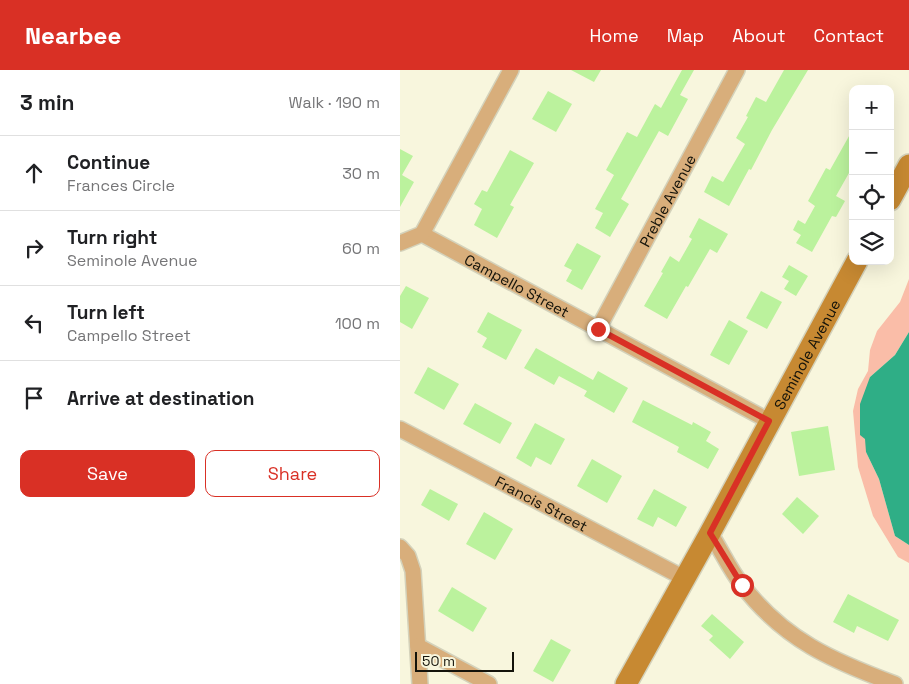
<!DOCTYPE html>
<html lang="en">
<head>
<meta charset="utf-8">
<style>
	:root { --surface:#fff; --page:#f2f2f2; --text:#202124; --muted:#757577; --line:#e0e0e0; --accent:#d93025 }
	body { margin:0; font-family:"Space Grotesk",sans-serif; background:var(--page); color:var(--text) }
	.controls { position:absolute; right:15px; top:15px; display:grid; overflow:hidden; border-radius:10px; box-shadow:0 5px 20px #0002 }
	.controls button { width:45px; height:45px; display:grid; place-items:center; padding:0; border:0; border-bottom:1px solid var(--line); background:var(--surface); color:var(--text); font:25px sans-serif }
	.scale { position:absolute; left:15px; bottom:12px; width:99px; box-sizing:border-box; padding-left:5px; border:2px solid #14130a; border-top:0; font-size:14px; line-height:18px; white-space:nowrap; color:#14130a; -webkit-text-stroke:4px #f8f6dd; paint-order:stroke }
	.stop { position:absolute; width:15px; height:15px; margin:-11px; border:4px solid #d93025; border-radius:50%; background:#fff }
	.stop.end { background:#d93025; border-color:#fff; box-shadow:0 1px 5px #0008 }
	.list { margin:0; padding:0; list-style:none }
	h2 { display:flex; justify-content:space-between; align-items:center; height:65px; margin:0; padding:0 20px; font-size:21px }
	h2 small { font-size:16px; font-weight:400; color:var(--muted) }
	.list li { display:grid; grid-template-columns:32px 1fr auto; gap:15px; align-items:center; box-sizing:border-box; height:75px; padding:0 20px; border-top:1px solid var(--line) }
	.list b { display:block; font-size:19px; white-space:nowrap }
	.list p { margin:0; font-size:16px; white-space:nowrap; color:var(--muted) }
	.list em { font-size:16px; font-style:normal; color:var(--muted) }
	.actions { display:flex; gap:10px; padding:15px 20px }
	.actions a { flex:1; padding:11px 0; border:1px solid var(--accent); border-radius:10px; text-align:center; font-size:18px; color:var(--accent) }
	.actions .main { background:var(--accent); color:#fff }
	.icon { flex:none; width:28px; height:28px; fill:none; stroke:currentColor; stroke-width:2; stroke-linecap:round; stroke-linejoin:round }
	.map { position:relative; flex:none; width:509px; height:614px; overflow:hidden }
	header { display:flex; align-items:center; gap:30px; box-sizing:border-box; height:70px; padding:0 25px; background:var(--accent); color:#fff }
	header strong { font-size:24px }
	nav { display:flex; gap:28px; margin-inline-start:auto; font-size:18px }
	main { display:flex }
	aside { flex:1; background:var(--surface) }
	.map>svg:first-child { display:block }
	.green { fill:#fabda8 }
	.water { fill:#2fae86 }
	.building { fill:#bbf29d }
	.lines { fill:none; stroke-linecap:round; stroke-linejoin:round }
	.street-casing { stroke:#d4d2bb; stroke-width:18 }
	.secondary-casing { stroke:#d4d2bb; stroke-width:24 }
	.street { stroke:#d8ae7b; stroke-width:15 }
	.secondary { stroke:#c78932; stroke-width:21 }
	.route { stroke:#d93025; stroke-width:6 }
	.labels { text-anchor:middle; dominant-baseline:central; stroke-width:4; stroke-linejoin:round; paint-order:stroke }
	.street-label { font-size:15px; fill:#14130a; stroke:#f8f6dd }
</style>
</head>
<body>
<header>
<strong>Nearbee</strong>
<nav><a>Home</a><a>Map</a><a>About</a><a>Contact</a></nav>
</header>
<main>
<aside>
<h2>3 min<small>Walk · 190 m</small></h2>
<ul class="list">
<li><svg class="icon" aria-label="ahead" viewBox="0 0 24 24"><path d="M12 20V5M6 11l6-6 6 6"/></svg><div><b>Continue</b><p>Frances Circle</p></div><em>30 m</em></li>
<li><svg class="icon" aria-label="right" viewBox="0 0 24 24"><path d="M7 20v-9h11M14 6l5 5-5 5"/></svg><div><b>Turn right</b><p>Seminole Avenue</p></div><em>60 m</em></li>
<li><svg class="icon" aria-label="left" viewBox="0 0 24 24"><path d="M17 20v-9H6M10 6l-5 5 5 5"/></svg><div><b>Turn left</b><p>Campello Street</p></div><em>100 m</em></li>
<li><svg class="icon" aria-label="arrive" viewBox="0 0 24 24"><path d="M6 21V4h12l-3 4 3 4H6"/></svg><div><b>Arrive at destination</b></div></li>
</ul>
<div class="actions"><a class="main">Save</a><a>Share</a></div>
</aside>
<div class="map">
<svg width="509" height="614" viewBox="0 0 509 614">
	<rect width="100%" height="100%" fill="#f8f6dd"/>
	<polygon class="green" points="509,209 509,262 495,285 470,307 466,382 479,409 495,466 509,475 509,493 498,487 473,446 458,397 453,341 458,319 468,301 470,280 477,261 500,232"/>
	<polygon class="water" points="509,262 509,475 495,466 479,409 466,382 465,369 460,365 460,334 470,307 495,285"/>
	<g class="building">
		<polygon points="171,0 201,0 194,12"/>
		<polygon points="282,0 294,0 280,25 288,29 268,66 259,61 221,129 229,134 210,167 195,158 203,143 195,139 214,105 206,100 227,62 237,67 255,34 261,38"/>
		<polygon points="384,0 408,0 372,60 351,100 349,99 329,136 304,122 312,106 323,112 345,74 336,68 348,47 346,46 356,27 366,32"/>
		<polygon points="148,21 172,34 156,62 132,49"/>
		<polygon points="453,59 453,106 449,103 436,126 445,131 436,147 432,146 412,182 396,173 401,165 393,160 398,150 405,154 415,136 408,131 426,98 430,100"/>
		<polygon points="0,79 13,86 2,105 14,112 0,137"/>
		<polygon points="110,80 134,93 110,135 114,137 97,168 74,155 82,139 74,134 82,120 87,122"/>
		<polygon points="299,148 328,164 317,183 310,179 288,217 286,216 267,249 244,236 263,203 261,202 270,186 279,192 292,169 289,167"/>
		<polygon points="177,173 201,186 182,220 166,211 172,200 164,196"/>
		<polygon points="389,195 408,206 396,226 384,219 389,211 382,207"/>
		<polygon points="6,216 29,228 12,259 0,252 0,226"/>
		<polygon points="361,221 382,232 367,259 346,248"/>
		<polygon points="88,242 122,260 106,290 82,277 87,268 77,262"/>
		<polygon points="329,250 348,261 329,295 310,285"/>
		<polygon points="136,278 193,310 198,301 228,318 214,343 184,326 187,321 159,306 154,315 124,298"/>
		<polygon points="28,297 59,314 44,340 14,323"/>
		<polygon points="243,330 292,355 293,352 311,362 306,371 319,379 308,399 277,382 279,377 232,352"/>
		<polygon points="75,333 112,353 100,374 63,354"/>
		<polygon points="135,353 165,369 151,395 136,387 131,397 116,388"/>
		<polygon points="428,356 435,400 399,406 391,362"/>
		<polygon points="192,389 222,406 207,433 177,416"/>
		<polygon points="30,419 58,434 49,451 21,435"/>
		<polygon points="254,419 287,437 276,457 258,447 253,457 237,449"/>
		<polygon points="397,427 419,446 403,464 382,444"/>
		<polygon points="84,442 113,459 95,490 66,474"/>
		<polygon points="52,517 87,538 73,562 38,541"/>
		<polygon points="448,524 499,550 488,571 457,556 454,563 433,552"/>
		<polygon points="312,544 344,572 330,589 309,570 313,566 301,556"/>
		<polygon points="151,569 171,580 153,612 133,601"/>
	</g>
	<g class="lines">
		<g class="street-casing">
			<g id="street">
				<path id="s1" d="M22,164L369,351"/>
				<polyline points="0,173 22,164 111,0"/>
				<path id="s2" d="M198,259L337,0"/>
				<path id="s3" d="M0,359L284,508"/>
				<path d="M310,463C321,480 330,500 342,515C384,570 433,591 495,614"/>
				<polyline points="0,477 8,486 13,501 20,614"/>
				<polyline points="18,576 89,614"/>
			</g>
		</g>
		<g class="secondary-casing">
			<g id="secondary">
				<polyline points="490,130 509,95"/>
				<path id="s4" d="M226,614L310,463L457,191"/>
			</g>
		</g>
		<use href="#street" class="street"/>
		<use href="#secondary" class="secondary"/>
	</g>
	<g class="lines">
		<polyline class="route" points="198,259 369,351 310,463 342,515"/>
	</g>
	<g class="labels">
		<g class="street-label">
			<text stroke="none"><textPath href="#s2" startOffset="146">Preble Avenue</textPath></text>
			<text stroke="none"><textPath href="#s1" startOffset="108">Campello Street</textPath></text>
			<text stroke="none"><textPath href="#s4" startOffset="376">Seminole Avenue</textPath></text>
			<text stroke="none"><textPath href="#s3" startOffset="160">Francis Street</textPath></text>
		</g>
	</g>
</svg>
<div class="controls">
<button>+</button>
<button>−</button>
<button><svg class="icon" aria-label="locate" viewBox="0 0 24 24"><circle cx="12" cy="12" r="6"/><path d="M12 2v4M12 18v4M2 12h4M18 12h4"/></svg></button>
<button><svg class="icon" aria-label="layers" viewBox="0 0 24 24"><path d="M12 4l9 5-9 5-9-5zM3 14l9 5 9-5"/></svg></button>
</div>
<div class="scale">50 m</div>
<div class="stop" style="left:342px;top:515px"></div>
<div class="stop end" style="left:198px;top:259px"></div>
</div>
</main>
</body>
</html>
